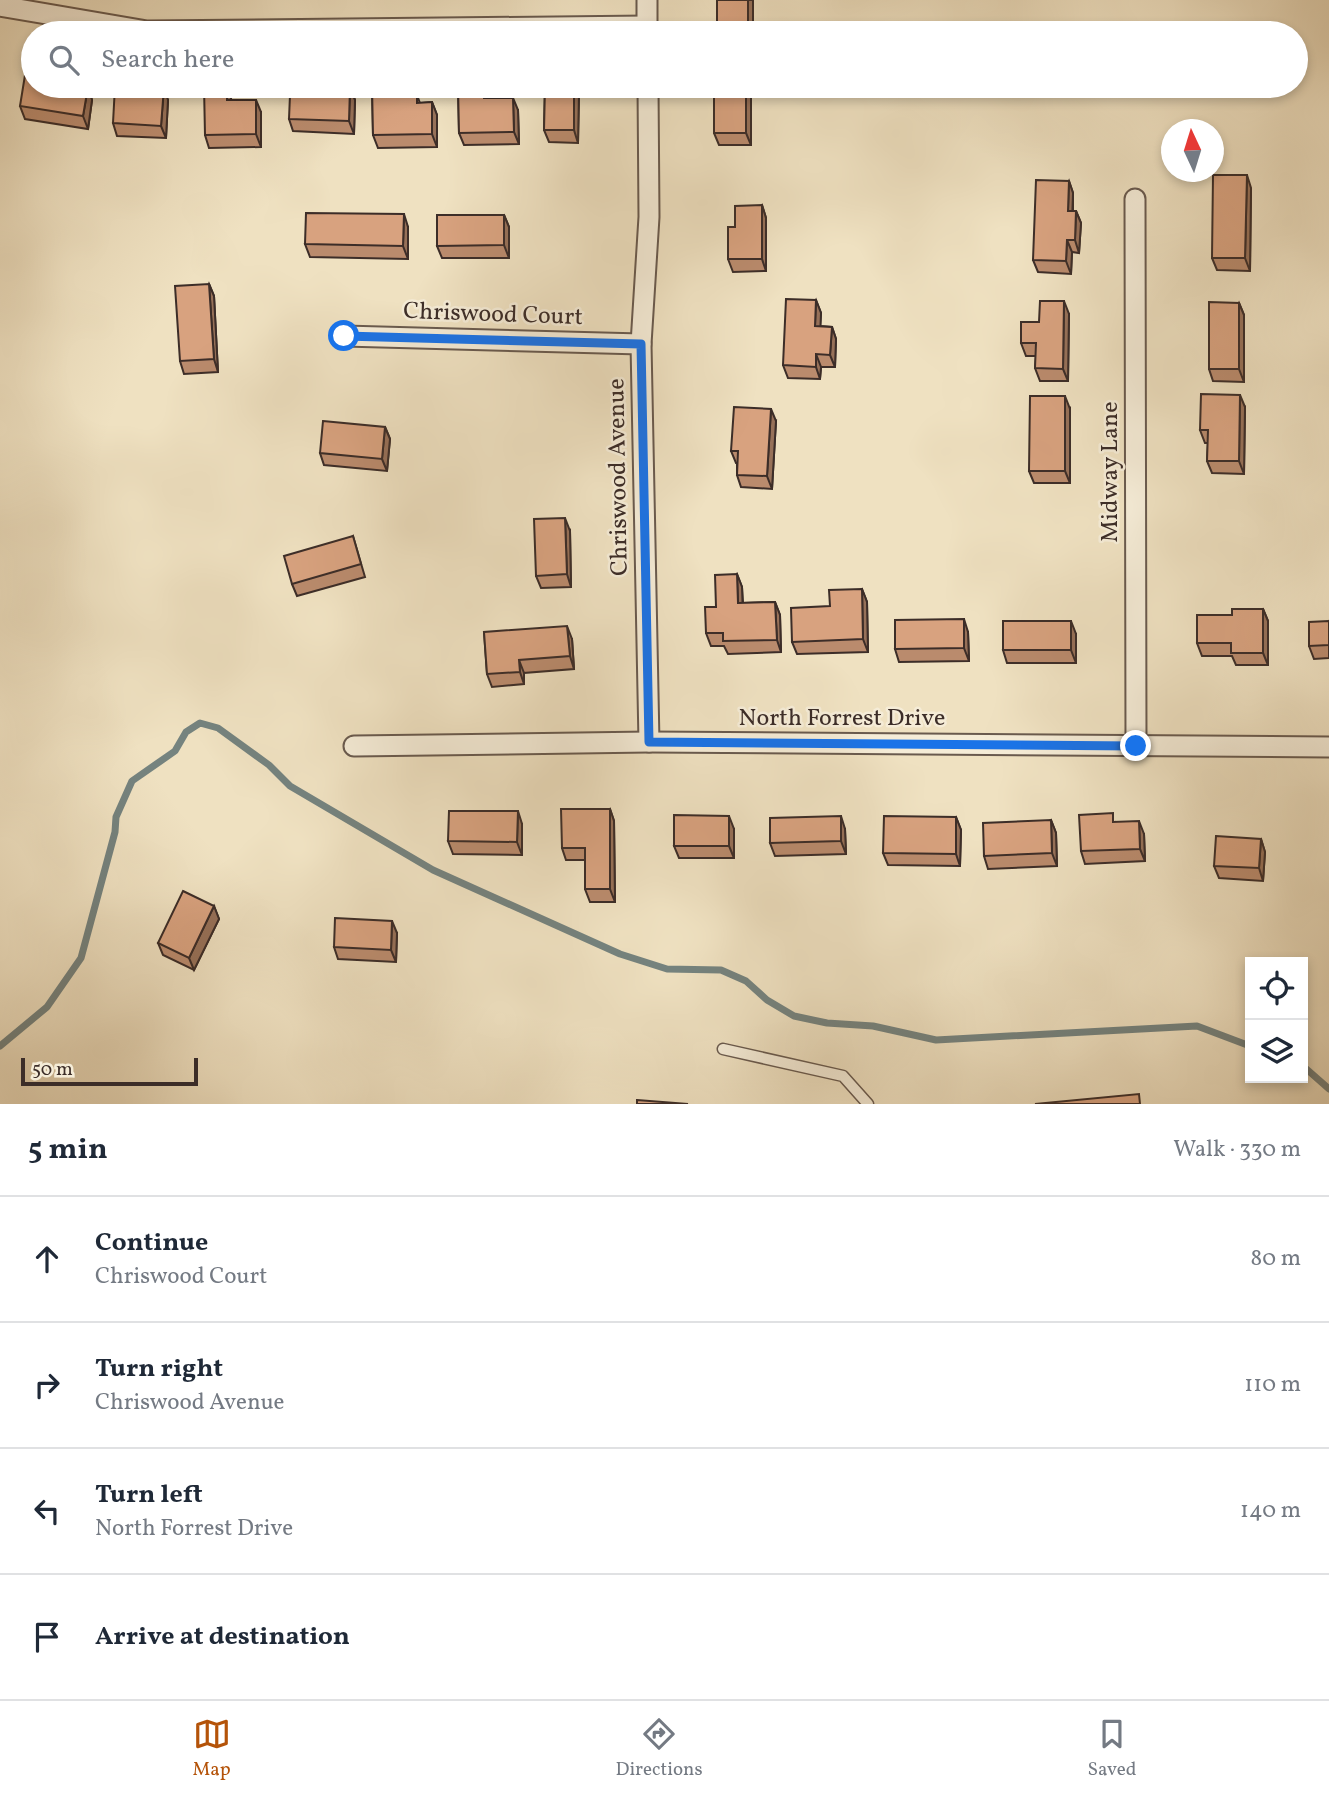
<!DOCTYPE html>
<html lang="en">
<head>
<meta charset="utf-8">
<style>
	:root { --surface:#fff; --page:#f2f2f3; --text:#1f2937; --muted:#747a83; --line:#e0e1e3; --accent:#b45309 }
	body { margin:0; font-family:Vollkorn,serif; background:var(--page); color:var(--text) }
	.controls { position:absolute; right:21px; bottom:21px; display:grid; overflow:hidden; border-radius:0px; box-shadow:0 4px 10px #0003 }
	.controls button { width:63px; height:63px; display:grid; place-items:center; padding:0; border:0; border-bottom:2px solid var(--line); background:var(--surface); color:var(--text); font:35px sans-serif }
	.compass { position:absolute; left:1161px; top:119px; width:63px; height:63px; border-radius:50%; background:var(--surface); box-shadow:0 4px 10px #0003; rotate:356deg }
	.scale { position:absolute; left:21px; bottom:18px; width:177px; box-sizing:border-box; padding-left:7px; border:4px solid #3c2d28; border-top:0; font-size:19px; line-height:24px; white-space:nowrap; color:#3c2d28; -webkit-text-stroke:5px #f5ecd7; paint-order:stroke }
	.stop { position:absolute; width:21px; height:21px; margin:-16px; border:5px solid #1a73e8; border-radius:50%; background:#fff }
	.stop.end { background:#1a73e8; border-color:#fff; box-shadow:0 2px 7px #0008 }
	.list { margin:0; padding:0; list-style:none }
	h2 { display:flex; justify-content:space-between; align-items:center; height:91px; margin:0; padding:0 28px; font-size:30px }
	h2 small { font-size:23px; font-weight:400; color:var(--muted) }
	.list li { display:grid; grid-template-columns:46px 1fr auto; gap:21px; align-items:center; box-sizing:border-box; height:126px; padding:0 28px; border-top:2px solid var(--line) }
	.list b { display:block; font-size:26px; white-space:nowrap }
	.list p { margin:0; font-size:23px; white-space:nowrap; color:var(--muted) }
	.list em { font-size:23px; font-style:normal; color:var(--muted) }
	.icon { flex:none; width:38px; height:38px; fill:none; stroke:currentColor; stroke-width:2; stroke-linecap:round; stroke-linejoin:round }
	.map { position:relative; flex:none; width:1329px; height:1104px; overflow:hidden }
	.search { position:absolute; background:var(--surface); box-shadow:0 4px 10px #0003; left:21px; right:21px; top:21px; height:77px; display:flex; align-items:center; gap:18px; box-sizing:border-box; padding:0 24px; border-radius:38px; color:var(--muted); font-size:26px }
	.sheet { height:595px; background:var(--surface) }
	nav { display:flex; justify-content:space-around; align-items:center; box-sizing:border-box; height:98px; border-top:2px solid var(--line); background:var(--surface); font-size:19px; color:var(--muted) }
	nav a { display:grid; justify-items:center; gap:4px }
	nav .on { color:var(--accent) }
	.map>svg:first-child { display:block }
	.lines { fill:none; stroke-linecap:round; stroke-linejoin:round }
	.stream { stroke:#75837f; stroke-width:7 }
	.service-casing { stroke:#695a4e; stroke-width:13 }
	.minor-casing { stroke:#695a4e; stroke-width:23 }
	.service { stroke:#f5ecd7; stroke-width:10 }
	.minor { stroke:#f5ecd7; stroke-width:19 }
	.wall { fill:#ba8b6d; stroke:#3c2d28; stroke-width:2 }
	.shaded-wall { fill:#977159; stroke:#3c2d28; stroke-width:2 }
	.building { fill:#d8a27f; stroke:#3c2d28; stroke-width:2 }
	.route { stroke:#1a73e8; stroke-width:9 }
	.labels { text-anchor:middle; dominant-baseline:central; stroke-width:5; stroke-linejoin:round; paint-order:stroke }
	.street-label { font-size:24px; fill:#3c2d28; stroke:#f5ecd7 }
</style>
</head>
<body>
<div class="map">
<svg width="1329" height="1104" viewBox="0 0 1329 1104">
	<rect width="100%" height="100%" fill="#efe1c1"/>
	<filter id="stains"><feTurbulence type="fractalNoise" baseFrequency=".00286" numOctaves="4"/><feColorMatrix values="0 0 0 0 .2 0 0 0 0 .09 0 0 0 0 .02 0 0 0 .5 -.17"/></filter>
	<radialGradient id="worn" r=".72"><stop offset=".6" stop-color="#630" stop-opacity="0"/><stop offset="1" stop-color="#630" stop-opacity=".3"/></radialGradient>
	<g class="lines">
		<g class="stream">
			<polyline points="0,1046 47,1007 81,958 115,832 116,817 132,781 175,751 186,732 200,723 218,728 269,765 290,786 433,870 620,954 667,969 721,970 746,981 767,1000 794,1016 827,1023 873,1026 936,1040 1197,1026 1250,1046"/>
			<polyline points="1303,1066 1329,1089"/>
		</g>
		<g class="service-casing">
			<polyline id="service" points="723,1049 843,1076 868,1104"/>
		</g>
		<g class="minor-casing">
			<g id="minor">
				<polyline points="0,6 147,31 647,26"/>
				<polyline points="647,33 647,0"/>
				<polyline points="648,86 649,217 641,344 649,742"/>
				<polyline points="1135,199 1136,746"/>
				<polyline points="344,336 641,344"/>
				<polyline points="354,746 649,742 1329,747"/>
			</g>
		</g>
		<use href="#service" class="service"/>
		<use href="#minor" class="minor"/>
	</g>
	<g class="wall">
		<polygon points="33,86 88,87 92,100 88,129 25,119 20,106"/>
		<polygon points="227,86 231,100 261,112 261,147 209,148 205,135"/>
		<polygon points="372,86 396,86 400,96 417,95 420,103 432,102 437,115 437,147 378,148 373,135"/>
		<polygon points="458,86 485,86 488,98 518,110 519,144 464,145 459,133"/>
		<polygon points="545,86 576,86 579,93 578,143 549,142 544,130"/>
		<polygon points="747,86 751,98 751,145 719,145 714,133"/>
		<polygon points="350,88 355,100 354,134 293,131 289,119 324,96"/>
		<polygon points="168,100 166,138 117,136 113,123"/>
		<polygon points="1069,181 1073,193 1073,211 1076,211 1081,223 1079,253 1072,252 1071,274 1038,272 1033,260"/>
		<polygon points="1251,188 1250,271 1217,270 1212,258"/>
		<polygon points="762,205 766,218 766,271 733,272 728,259 735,227"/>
		<polygon points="504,215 509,227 509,258 442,258 437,246"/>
		<polygon points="408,227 408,259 310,257 305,244"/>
		<polygon points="209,284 214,296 218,372 184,374 180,361"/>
		<polygon points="816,300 821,313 820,326 832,327 836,339 835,367 821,367 820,379 788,378 783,365"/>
		<polygon points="1239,303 1244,315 1244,382 1213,381 1209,369"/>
		<polygon points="1069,314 1068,381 1040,381 1035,368 1036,356 1026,356 1021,343 1039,322"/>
		<polygon points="1245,407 1244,474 1212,473 1207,461 1208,443 1205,443 1200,430"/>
		<polygon points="1070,409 1070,483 1034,483 1029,471"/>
		<polygon points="776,421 772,489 741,487 737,475 737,463 736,463 731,451"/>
		<polygon points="385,427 390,439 387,471 324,465 320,453"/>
		<polygon points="570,531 571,587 541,588 536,576"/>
		<polygon points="353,536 365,577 297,596 292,584"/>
		<polygon points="737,574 742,587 743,603 775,602 780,615 781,652 728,654 724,646 711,646 706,633 716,607"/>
		<polygon points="862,589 867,602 868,652 797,654 792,642 830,606"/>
		<polygon points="1263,609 1268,621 1268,665 1236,665 1232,656 1202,656 1197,643 1232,615"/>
		<polygon points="1329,621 1329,658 1314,659 1309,646"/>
		<polygon points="484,632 572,639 574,669 524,673 524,684 492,687 487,674"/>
		<polygon points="968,632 969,661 899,662 895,649"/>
		<polygon points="1076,634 1076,663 1007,663 1003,650"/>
		<polygon points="610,809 614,821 615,902 590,902 585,889 585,860 566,860 562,848"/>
		<polygon points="956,817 961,830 960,866 888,865 883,853"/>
		<polygon points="1051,820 1056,833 1057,866 988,869 984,856"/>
		<polygon points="1116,822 1144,834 1145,861 1085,864 1081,851"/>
		<polygon points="522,824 522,855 453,854 448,841"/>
		<polygon points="734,829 734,858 679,858 674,846"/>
		<polygon points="845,829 846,854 775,856 770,843"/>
		<polygon points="1261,839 1265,852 1263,881 1219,878 1214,866"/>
		<polygon points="214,906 219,919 194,970 163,955 158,943"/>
		<polygon points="397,933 396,962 338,959 334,947"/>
	</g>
	<g class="shaded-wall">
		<rect x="748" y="0" width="5" height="33"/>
		<polygon points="227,86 231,98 232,112 227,100"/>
		<polygon points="396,86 400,97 396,96"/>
		<polygon points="483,86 485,86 488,95 488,111 484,98"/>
		<polygon points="574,86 576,86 579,93 578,143 574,130"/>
		<polygon points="746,86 751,98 751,145 746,133"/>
		<polygon points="88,87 92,100 88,129 83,116"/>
		<polygon points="164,87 168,100 166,138 161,126"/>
		<polygon points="350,88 355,100 354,134 349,121"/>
		<polygon points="513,98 518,110 519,144 514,132"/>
		<polygon points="256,100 261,112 261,147 256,134"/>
		<polygon points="432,102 437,115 437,147 432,134"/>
		<polygon points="1247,175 1251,188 1250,271 1245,258"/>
		<polygon points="1069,181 1073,193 1072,223 1068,211"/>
		<polygon points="762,205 766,218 766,271 762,259"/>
		<polygon points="1076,211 1081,223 1079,253 1075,240"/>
		<polygon points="404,214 408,227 408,259 403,246"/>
		<polygon points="504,215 509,227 509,258 504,245"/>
		<polygon points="1067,240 1072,252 1071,274 1066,261"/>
		<polygon points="209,284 214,296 218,372 214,359"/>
		<polygon points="816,300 821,313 820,339 815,326"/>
		<polygon points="1064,301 1069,314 1068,381 1063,369"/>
		<polygon points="1239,303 1244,315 1244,382 1239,369"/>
		<polygon points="832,327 836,339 835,367 830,355"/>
		<polygon points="816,354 821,367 820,379 816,367"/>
		<polygon points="1240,395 1245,407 1244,474 1239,461"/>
		<polygon points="1065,396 1070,409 1070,483 1065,471"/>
		<polygon points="771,409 776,421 772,489 767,476"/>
		<polygon points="385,427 390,439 387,471 382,459"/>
		<polygon points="565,518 570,531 571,587 567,574"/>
		<polygon points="737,574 742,587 743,616 738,603"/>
		<polygon points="862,589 867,602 868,652 863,639"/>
		<polygon points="775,602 780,615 781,652 777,640"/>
		<polygon points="1263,609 1268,621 1268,665 1263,653"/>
		<polygon points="964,619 968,632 969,661 964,648"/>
		<polygon points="1071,621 1076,634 1076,663 1071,650"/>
		<polygon points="567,626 572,639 574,669 570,656"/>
		<polygon points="519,660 524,673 524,684 520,672"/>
		<polygon points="610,809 614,821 615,902 610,889"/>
		<polygon points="518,811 522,824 522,855 517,842"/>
		<polygon points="729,816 734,829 734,858 729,846"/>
		<polygon points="841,816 845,829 846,854 841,841"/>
		<polygon points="956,817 961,830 960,866 956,854"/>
		<polygon points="1051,820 1056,833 1057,866 1052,853"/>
		<polygon points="1139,821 1144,834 1145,861 1140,849"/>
		<polygon points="1261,839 1265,852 1263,881 1259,868"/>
		<polygon points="214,906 219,919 194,970 189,958"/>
		<polygon points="392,921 397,933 396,962 391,950"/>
	</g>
	<g class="building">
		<rect x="717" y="0" width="31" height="33"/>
		<polygon points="26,69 33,70 33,86 80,86 88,87 83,116 20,106"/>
		<polygon points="115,86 164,87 161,126 113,123"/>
		<polygon points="204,86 227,86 227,100 256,100 256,134 205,135"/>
		<polygon points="372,86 396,86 396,96 417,95 417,103 432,102 432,134 373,135"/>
		<polygon points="458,86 483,86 484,98 513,98 514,132 459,133"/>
		<polygon points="545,86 574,86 574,130 544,130"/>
		<rect x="714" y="86" width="32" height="47"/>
		<polygon points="324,87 350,88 349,121 289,119 290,95 324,96"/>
		<polygon points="1213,175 1247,175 1245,258 1212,258"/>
		<polygon points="1036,180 1069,181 1068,211 1076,211 1075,240 1067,240 1066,261 1033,260"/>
		<polygon points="762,205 762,259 728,259 728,227 735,227 735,206"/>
		<polygon points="306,213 404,214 403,246 305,244"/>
		<polygon points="437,215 504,215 504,245 437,246"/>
		<polygon points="209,284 214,359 180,361 175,286"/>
		<polygon points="786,299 816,300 815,326 832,327 830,355 816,354 816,367 783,365"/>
		<polygon points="1040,301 1064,301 1063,369 1035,368 1036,343 1021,343 1021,322 1039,322"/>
		<polygon points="1209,302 1239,303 1239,369 1209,369"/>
		<polygon points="1201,394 1240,395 1239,461 1207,461 1208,430 1200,430"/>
		<polygon points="1030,396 1065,396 1065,471 1029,471"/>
		<polygon points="734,407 771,409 767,476 737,475 738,451 731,451"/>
		<polygon points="323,421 385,427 382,459 320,453"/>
		<polygon points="565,518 567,574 536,576 534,519"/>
		<polygon points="353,536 361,564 292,584 284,556"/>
		<polygon points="737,574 738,603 775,602 777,640 723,641 723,633 706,633 705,607 716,607 715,575"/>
		<polygon points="862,589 863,639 792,642 791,608 830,606 829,590"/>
		<polygon points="1232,609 1263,609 1263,653 1231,653 1231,643 1197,643 1197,615 1232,615"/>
		<polygon points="964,619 964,648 895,649 895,620"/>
		<rect x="1003" y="621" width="68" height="29"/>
		<polygon points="1329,621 1329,645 1309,646 1309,622"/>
		<polygon points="567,626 570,656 519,660 520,672 487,674 484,632"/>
		<polygon points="561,809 610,809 610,889 585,889 585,848 562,848"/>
		<polygon points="449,811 518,811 517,842 448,841"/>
		<polygon points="1113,813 1113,822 1139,821 1140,849 1081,851 1079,815"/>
		<polygon points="674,815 729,816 729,846 674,846"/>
		<polygon points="841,816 841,841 770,843 770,818"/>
		<polygon points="884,816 956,817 956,854 883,853"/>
		<polygon points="1051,820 1052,853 984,856 983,823"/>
		<polygon points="1216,836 1261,839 1259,868 1214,866"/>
		<polygon points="183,891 214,906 189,958 158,943"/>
		<polygon points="335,918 392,921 391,950 334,947"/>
		<polygon points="1139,1094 1140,1104 1035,1104"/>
		<polygon points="637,1100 688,1104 637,1104"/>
	</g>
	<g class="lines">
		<polyline class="route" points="344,336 641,344 649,742 1136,746"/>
	</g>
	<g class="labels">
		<g class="street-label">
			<text transform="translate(493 315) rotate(2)">Chriswood Court</text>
			<text transform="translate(1111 472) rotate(-90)">Midway Lane</text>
			<text transform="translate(619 477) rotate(-91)">Chriswood Avenue</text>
			<text x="842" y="719">North Forrest Drive</text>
		</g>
	</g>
	<rect width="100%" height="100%" filter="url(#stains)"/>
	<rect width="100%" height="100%" fill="url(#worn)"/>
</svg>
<div class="controls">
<button><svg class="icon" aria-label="locate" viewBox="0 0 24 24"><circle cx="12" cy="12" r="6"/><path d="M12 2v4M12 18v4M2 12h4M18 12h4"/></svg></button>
<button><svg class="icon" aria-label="layers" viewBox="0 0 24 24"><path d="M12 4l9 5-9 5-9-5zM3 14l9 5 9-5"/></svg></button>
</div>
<svg class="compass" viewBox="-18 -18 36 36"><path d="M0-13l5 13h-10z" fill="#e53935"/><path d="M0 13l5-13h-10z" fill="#747a83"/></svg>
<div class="scale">50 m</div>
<div class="stop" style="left:344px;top:336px"></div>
<div class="stop end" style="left:1136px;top:746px"></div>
<div class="search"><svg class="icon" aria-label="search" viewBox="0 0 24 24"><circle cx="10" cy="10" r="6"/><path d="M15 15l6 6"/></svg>Search here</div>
</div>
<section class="sheet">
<h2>5 min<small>Walk · 330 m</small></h2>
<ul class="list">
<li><svg class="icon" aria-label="ahead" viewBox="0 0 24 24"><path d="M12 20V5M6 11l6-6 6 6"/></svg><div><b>Continue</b><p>Chriswood Court</p></div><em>80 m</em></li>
<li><svg class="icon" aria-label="right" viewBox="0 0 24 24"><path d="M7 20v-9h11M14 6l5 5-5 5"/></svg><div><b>Turn right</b><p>Chriswood Avenue</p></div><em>110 m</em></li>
<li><svg class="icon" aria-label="left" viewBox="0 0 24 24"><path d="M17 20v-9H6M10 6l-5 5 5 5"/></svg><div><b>Turn left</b><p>North Forrest Drive</p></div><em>140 m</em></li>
<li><svg class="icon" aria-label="arrive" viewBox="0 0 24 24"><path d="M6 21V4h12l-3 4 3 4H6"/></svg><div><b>Arrive at destination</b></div></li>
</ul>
</section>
<nav>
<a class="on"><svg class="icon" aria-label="map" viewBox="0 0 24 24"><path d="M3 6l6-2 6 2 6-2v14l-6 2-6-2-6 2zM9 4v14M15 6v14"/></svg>Map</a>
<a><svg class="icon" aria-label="directions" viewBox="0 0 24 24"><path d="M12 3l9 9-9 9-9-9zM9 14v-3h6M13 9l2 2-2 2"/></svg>Directions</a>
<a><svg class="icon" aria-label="saved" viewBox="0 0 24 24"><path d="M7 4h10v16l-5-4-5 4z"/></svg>Saved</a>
</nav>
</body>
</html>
